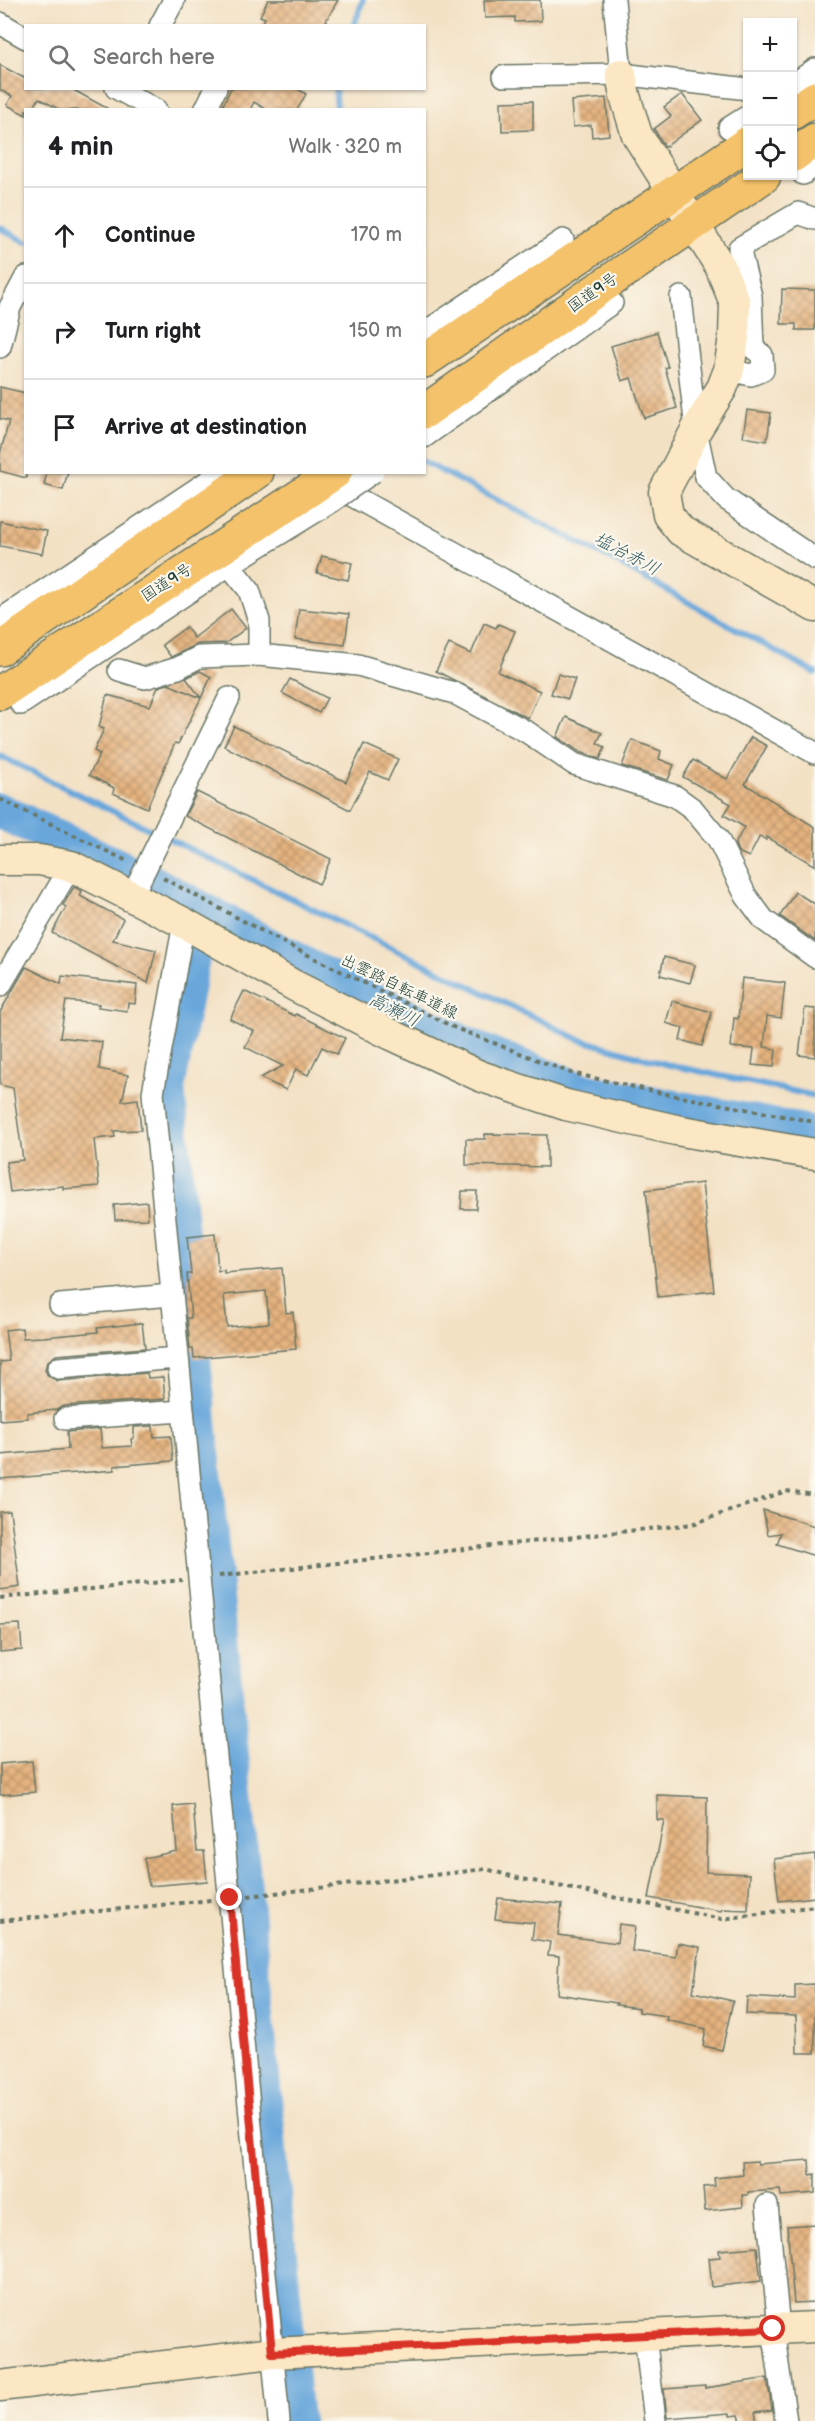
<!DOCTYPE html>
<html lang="en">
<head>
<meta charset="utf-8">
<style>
	:root { --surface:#fff; --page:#f6f6f6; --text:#202124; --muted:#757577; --line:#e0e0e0 }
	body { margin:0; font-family:"Balsamiq Sans","Klee One",sans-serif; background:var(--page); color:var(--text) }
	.controls { position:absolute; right:18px; top:18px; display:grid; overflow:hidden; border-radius:0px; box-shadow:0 2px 4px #0004 }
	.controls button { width:54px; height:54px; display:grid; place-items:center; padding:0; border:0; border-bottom:2px solid var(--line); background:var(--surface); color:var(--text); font:30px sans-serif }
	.stop { position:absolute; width:18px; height:18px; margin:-14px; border:4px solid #d93025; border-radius:50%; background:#fff }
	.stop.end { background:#d93025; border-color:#fff; box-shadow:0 2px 6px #0008 }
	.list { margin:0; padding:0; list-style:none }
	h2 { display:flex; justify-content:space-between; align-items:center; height:78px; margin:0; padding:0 24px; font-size:26px }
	h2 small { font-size:20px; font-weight:400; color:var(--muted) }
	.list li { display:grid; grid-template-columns:39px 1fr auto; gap:18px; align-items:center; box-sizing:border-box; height:96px; padding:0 24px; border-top:2px solid var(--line) }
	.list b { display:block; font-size:22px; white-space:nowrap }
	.list em { font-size:20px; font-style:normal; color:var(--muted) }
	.icon { flex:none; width:33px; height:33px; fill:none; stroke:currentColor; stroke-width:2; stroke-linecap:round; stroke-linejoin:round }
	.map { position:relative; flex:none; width:815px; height:2421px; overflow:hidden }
	.search { position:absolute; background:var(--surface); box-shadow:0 2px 4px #0004; left:24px; top:24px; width:402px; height:66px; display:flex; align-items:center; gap:15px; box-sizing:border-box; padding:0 21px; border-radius:0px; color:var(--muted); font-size:22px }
	.panel { position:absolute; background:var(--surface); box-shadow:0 2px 4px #0004; left:24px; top:108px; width:402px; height:366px; border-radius:0px }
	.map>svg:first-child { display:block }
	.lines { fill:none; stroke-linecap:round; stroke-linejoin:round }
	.stream { stroke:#69a7db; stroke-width:6 }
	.river { stroke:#69a7db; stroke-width:36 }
	.building { fill:url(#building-cross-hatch); fill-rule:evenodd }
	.street-casing { stroke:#697666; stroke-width:24 }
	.secondary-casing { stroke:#697666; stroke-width:33 }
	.highway-casing { stroke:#697666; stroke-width:36 }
	.path { stroke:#697666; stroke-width:4; stroke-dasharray:4.5 4.5; stroke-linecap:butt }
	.street { stroke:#fff; stroke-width:21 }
	.secondary { stroke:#fbe7c3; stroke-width:30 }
	.highway { stroke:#f4c26a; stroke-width:33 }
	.street-bridge-casing { stroke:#697666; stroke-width:24; stroke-linecap:butt }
	.highway-bridge-casing { stroke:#697666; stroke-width:36; stroke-linecap:butt }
	.street-bridge { stroke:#fff; stroke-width:21 }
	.highway-bridge { stroke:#f4c26a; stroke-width:33 }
	.route { stroke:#d93025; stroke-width:8 }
	.labels { text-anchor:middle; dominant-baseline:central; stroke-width:4.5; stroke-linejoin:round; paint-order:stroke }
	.street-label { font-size:16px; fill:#1f3d34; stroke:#fbf7ec }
	.water-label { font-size:18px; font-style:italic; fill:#355d66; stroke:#fbf7ec }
</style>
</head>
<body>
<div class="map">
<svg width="815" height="2421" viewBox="0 0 815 2421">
	<defs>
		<pattern id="building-cross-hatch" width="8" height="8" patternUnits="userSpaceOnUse" patternTransform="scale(1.5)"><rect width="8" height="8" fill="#e5b37f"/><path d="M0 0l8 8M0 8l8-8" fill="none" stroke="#b99369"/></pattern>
	</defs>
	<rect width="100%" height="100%" fill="#fbf7ec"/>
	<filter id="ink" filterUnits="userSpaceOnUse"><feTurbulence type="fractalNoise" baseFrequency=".0167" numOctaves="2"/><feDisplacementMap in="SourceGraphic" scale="12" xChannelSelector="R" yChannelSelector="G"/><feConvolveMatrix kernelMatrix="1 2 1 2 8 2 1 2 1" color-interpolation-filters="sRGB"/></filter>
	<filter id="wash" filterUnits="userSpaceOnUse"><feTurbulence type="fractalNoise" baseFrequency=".008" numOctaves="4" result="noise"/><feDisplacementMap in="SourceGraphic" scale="24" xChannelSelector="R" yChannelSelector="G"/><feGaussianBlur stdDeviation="1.35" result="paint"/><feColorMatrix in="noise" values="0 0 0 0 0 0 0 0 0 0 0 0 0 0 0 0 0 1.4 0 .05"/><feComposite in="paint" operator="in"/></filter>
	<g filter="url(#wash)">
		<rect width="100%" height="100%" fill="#f3e1c4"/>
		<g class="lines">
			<g class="stream">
				<polyline points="354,26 363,0"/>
				<polyline points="335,88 337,110"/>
				<polyline points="0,228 26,242"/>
				<polyline points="424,462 614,561 815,673"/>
				<polyline points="0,756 578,1039 665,1064 815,1096"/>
			</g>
			<g class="river">
				<polyline points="0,811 149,881 342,985 478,1050 584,1091 815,1134"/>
				<polyline points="201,912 167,1088 295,2421"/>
			</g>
		</g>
		<g id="blocks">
			<g class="building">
				<polygon points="268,0 338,0 323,26 261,26 265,18 260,16"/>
				<polygon points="484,0 540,0 541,21 515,22 515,17 485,18"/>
				<polygon points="0,65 26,79 26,88 70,88 110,110 60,110 39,98 32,110 26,110 26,115 7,105 12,96 0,90"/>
				<polygon points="231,88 296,88 306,94 297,110 267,110 254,102 250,110 221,110"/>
				<polygon points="682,94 702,120 665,147 654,129 671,116 664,107"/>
				<polygon points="606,98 609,135 592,137 591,125 573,127 571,101"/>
				<polygon points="533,101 533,130 502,131 501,102"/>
				<polygon points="782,289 815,290 815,330 796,330 796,324 781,324"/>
				<polygon points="657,332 668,367 665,368 677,408 644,418 631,378 622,381 611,346"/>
				<polygon points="0,387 26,393 26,478 0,471 0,454 9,421 0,419"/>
				<polygon points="747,410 771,413 767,441 743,437"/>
				<polygon points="47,472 68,472 63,490 44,485"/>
				<polygon points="0,521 47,531 42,554 0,546"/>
				<polygon points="322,556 352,563 348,580 317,573"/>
				<polygon points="231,609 246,628 226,643 198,644 171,657 162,645 186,627 194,638"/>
				<polygon points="299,609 349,614 345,645 295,639"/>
				<polygon points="484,623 496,628 498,624 515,631 498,672 540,691 528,718 436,671 449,644 471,654"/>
				<polygon points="200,671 211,677 201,698 186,678"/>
				<polygon points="558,674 575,679 568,699 551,694"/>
				<polygon points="290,679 327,698 319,713 282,693"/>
				<polygon points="168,684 201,698 178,744 175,743 147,808 113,793 114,788 89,775 100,754 94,751 104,729 99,727 107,695 150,706 158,687"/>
				<polygon points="566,717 602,733 597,743 605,747 600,759 580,752 557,737"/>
				<polygon points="234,726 346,782 364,744 398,759 388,780 370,772 350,810 224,746"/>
				<polygon points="751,737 767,746 745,784 815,827 815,866 767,837 766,840 760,836 749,857 738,852 735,844 744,827 724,815 731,804 683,777 693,760 727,779"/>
				<polygon points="632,740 661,751 659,759 674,765 668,780 622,766"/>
				<polygon points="197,792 331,859 319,884 185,816"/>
				<polygon points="74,887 82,891 80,896 123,919 113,940 156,950 148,983 52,933 66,907 63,905"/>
				<polygon points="795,892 815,904 815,941 780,916"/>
				<polygon points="664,957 695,965 690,983 660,975"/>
				<polygon points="26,967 61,984 62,976 137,985 135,1004 128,1003 127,1011 98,1007 99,1004 66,1001 60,1037 102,1042 99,1069 128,1075 122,1101 138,1099 141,1130 114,1131 115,1137 94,1139 99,1186 63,1189 63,1186 10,1192 6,1162 23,1160 13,1088 0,1085 0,1012"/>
				<polygon points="742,978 785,983 781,1018 767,1016 764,1047 776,1049 774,1067 752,1065 754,1049 731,1047 734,1018 738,1019"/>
				<polygon points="244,991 295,1016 296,1014 345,1038 337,1054 322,1047 308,1075 296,1069 286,1090 260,1078 283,1066 245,1047 254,1031 230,1019"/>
				<polygon points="672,1001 712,1012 702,1046 680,1040 683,1028 666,1023"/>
				<polygon points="805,1008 815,1009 815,1057 799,1055"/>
				<polygon points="485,1134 547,1135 547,1167 466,1165 466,1139 485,1139"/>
				<polygon points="702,1183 714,1291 658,1297 646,1190"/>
				<polygon points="462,1191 477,1191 476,1209 461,1209"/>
				<polygon points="147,1202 148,1219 115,1220 114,1205"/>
				<path d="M215,1234L218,1271L224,1270V1273L282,1268L286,1313L293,1312L296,1349L194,1358L193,1349H190L187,1318H191L187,1274H191L187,1237ZM266,1291L269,1323L227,1327L224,1295Z"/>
				<polygon points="142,1323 145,1348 56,1355 47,1362 45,1370 48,1376 58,1381 147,1373 148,1378 163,1377 165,1399 64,1406 56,1410 27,1413 27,1418 0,1420 0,1362 9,1361 5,1330 22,1328 23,1338 43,1337 98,1332 97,1328"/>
				<polygon points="153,1426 154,1437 171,1436 173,1461 114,1466 115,1470 0,1479 0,1455 68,1449 67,1432 100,1429 102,1448 132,1446 131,1439 134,1438 134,1427"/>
				<polygon points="763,1510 815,1526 815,1556 777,1544 781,1533 768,1535"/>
				<polygon points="10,1511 20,1587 0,1590 0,1512"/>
				<polygon points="20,1624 22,1650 0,1652 0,1625"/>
				<polygon points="32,1761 35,1792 0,1795 0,1764"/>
				<polygon points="657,1795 707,1797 706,1872 750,1874 748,1910 722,1909 721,1911 649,1898 664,1820 657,1820"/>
				<polygon points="193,1804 197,1851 204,1851 207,1881 149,1886 144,1858 177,1851 173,1806"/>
				<polygon points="815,1854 815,1897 779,1901 774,1859"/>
				<polygon points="498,1898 562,1904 558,1935 617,1943 619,1924 635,1926 632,1951 676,1957 678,1943 700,1947 693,1992 733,2001 722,2050 703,2046 706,2029 666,2020 667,2016 639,2012 639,2008 616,2005 617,2003 557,1994 559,1956 548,1955 550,1942 532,1939 534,1923 495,1919"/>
				<polygon points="815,1984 815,2053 797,2053 796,2016 746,2014 747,1997 795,2000 795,1985"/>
				<polygon points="809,2160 810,2175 815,2174 815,2193 781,2196 780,2190 748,2192 748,2195 742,2195 743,2207 705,2211 703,2187 715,2186 714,2178 743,2175 742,2162 757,2161 758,2164"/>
				<polygon points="815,2224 815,2302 794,2303 787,2226"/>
				<polygon points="757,2247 761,2281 712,2287 709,2258 720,2257 719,2250"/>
				<polygon points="767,2378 772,2410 755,2412 757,2421 741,2421 739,2415 730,2416 730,2413 667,2418 664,2389 705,2386 705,2388"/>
			</g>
		</g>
	</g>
	<g filter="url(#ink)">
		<use href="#blocks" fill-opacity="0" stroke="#697666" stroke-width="1.5"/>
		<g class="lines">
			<g class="street-casing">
				<g id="street">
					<polyline points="614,0 621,74"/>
					<polyline points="0,23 26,38"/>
					<polyline points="160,26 174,0"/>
					<polyline points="504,76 621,74 748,89"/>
					<polyline points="792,85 815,69"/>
					<polyline points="116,88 156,110"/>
					<polyline points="205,110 216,88"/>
					<polyline points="729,128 748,116"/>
					<polyline points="803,174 815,166"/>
					<polyline points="681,297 696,430 706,477 726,499 815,559"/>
					<polyline points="424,333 563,240"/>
					<polyline points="0,347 10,307 26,277"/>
					<polyline points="729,370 751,375 763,370 762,355 753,348 751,296 739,248 798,213 815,219"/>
					<polyline points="424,437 612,303"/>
					<polyline points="331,484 815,753"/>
					<polyline points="229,565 249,590 259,621 259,655"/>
					<polyline points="0,620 222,472"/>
					<polyline points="119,670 145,678 178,668 199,657 259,655 358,665 454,693 527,732 574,764 675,796 693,809 718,839 746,896 764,920 815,957"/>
					<polyline points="21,704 229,565 331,502"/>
					<polyline points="132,896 229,698"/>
					<polyline points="184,923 153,1093 279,2421"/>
					<polyline points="0,986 71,866"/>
					<polyline points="60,1305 171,1295"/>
					<polyline points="58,1368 177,1358"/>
					<polyline points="65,1419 183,1411"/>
					<polyline points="767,2205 779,2328"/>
					<polyline points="773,2329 786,2421"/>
					<polyline points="645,2335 655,2421"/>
				</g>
			</g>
			<g class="secondary-casing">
				<g id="secondary">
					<polyline points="621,74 625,96 637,135 720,266 735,303 734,337 729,370 722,388 696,430 664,492 668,515 681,531 815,607"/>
					<polyline points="0,860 39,860 71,866 184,923 295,986 392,1035 480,1076 566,1105 676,1130 815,1154"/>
					<polyline points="0,2386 272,2353 815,2327"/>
				</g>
			</g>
			<g class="highway-casing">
				<g id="highway">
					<polyline points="792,113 815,98"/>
					<polyline points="792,156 815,140"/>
					<polyline points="424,361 748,143"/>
					<polyline points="424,412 588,296 764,176"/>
					<polyline points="0,649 257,472"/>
					<polyline points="0,693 312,488"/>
				</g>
			</g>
			<g class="path">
				<polyline points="0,799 129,862"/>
				<polyline points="163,878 290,946 455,1028 571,1073 666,1094 815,1122"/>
				<polyline points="219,1576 693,1524 786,1491 815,1495"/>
				<polyline points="0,1598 182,1580"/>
				<polyline points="248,1896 486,1869 518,1878 722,1919 815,1906"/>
				<polyline points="0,1921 211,1900"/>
			</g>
			<use href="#street" class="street"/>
			<use href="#secondary" class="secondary"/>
			<use href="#highway" class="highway"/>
			<g class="street-bridge-casing">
				<polyline id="street-bridge" points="331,502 373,472"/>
			</g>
			<g class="highway-bridge-casing">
				<polyline id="highway-bridge" points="312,488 335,472"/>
			</g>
			<use href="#street-bridge" class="street-bridge"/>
			<use href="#highway-bridge" class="highway-bridge"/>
		</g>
	</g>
	<g class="lines" filter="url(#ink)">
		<polyline class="route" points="230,1898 272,2353 773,2329"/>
	</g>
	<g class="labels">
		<g class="street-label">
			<text transform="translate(593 293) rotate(-35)">国道9号</text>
			<text transform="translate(167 583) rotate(-33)">国道9号</text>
			<text transform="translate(399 987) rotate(26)">出雲路自転車道線</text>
		</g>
		<g class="water-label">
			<text transform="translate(627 554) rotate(28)">塩冶赤川</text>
			<text transform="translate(394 1010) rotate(26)">高瀬川</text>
		</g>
	</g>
</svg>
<div class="controls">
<button>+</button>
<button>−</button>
<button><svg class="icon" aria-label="locate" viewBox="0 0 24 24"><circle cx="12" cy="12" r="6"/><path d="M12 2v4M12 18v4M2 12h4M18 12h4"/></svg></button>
</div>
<div class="stop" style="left:773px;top:2329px"></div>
<div class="stop end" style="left:230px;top:1898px"></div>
<div class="search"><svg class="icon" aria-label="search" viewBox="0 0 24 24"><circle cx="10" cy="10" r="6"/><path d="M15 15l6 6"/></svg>Search here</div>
<section class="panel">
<h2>4 min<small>Walk · 320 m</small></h2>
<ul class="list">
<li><svg class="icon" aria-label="ahead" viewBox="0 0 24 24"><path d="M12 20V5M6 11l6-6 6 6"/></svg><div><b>Continue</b></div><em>170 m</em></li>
<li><svg class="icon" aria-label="right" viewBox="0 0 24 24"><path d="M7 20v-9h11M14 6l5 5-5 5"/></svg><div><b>Turn right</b></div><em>150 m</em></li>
<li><svg class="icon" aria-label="arrive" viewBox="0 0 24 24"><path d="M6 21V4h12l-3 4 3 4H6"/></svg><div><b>Arrive at destination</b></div></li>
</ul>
</section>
</div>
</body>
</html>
